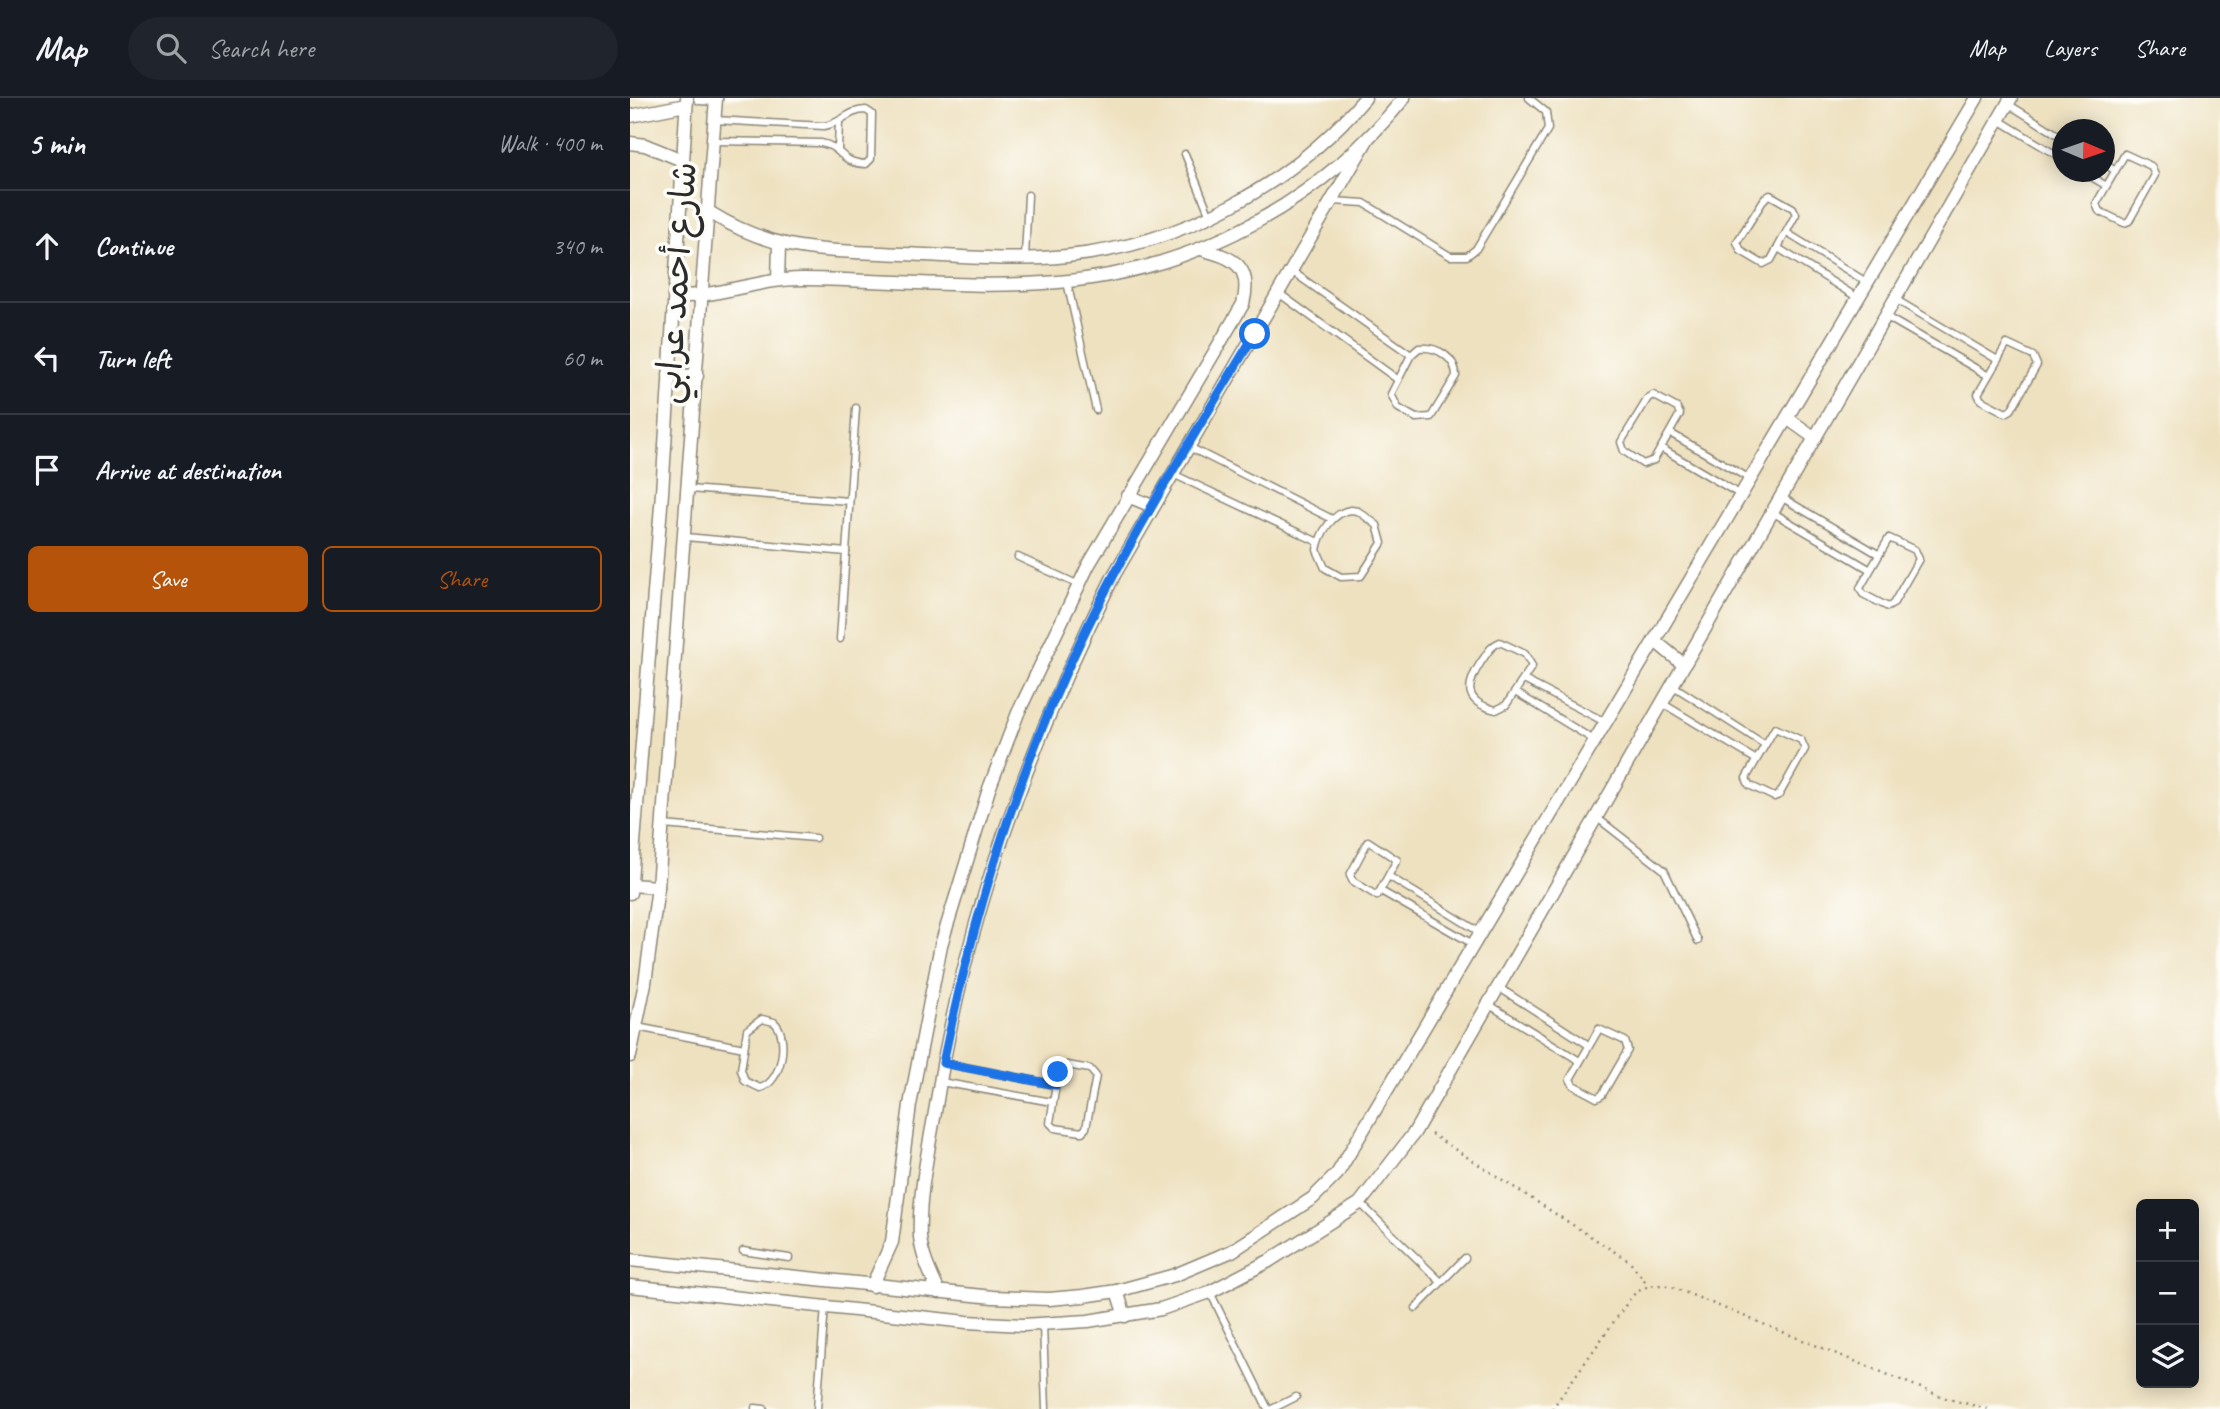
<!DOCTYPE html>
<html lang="en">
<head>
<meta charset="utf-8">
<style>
	:root { --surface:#171b24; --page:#20242c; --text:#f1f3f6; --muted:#9ea1a6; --line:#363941; --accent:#b45309 }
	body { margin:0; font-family:Caveat,"Playpen Sans Arabic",sans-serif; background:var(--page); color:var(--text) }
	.controls { position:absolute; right:21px; bottom:21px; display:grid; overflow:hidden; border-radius:10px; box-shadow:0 4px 18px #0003 }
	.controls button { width:63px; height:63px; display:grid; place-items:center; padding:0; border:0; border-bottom:2px solid var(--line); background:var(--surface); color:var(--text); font:35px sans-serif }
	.compass { position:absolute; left:1422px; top:21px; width:63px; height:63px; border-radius:50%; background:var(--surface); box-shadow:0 4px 18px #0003; rotate:92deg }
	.stop { position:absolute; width:21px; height:21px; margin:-16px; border:5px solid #1a73e8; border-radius:50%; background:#fff }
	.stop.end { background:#1a73e8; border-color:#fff; box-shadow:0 2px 7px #0008 }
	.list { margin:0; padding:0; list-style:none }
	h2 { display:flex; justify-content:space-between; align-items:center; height:91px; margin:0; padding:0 28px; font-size:30px }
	h2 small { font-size:23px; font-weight:400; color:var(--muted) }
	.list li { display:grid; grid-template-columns:46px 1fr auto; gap:21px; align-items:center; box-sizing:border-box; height:112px; padding:0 28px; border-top:2px solid var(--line) }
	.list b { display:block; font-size:26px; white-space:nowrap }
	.list em { font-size:23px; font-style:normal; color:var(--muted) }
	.actions { display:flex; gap:14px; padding:21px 28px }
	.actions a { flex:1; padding:16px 0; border:2px solid var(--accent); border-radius:10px; text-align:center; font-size:24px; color:var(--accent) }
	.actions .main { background:var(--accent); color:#fff }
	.icon { flex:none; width:38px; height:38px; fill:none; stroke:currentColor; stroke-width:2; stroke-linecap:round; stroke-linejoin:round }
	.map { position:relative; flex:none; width:1590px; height:1311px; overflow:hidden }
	header { display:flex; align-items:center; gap:42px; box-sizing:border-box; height:98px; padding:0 35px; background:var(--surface); border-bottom:2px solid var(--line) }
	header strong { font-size:33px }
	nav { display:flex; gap:38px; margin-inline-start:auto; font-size:24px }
	.search { width:490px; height:63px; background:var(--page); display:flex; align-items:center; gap:18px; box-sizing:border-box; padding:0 24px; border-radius:38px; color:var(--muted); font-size:26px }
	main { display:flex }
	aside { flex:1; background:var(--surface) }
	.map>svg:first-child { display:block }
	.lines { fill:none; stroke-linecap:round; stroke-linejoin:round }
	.service-casing { stroke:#8c8676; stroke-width:9 }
	.minor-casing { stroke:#8c8676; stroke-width:15 }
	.path { stroke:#8c8676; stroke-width:2.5; stroke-dasharray:2 5; stroke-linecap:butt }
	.service { stroke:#fff; stroke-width:6 }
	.minor { stroke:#fff; stroke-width:12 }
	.route { stroke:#1a73e8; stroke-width:9 }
	.labels { text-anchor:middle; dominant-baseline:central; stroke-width:7; stroke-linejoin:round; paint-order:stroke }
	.street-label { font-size:35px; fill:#2b2b2b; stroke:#fdfcf7 }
</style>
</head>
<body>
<header>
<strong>Map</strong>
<div class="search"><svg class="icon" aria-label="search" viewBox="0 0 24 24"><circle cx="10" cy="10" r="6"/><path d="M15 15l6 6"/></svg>Search here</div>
<nav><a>Map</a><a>Layers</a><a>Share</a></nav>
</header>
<main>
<aside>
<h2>5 min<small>Walk · 400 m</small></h2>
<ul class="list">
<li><svg class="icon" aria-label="ahead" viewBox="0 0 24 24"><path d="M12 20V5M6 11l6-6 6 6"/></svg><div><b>Continue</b></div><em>340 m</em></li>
<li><svg class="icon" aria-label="left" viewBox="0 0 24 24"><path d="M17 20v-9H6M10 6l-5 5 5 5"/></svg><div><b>Turn left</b></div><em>60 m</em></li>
<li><svg class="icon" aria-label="arrive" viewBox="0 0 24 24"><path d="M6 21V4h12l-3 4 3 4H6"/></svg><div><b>Arrive at destination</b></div></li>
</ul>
<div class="actions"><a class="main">Save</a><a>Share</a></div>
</aside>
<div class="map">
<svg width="1590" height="1311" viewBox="0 0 1590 1311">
	<rect width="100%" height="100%" fill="#fdfcf7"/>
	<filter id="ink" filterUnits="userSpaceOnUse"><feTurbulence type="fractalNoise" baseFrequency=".0143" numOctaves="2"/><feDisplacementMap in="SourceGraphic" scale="14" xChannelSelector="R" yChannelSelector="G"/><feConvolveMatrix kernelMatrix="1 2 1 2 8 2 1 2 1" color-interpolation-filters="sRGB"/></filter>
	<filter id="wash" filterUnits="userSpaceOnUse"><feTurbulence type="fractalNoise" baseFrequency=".00686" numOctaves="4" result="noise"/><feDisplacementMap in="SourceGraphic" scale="28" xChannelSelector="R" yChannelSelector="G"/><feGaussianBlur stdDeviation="1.57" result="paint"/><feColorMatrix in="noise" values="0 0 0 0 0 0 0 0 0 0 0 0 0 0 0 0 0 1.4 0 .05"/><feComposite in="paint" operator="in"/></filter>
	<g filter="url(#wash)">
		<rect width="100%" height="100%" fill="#eee1c0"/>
	</g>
	<g filter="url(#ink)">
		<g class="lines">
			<g class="service-casing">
				<g id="service">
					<polyline points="1378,6 1433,40"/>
					<polyline points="1369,22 1433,61"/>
					<path d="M84,43L191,45C213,49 209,65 236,66L241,61L242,16L236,12C218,12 211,26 194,28L85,22"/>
					<polyline points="208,52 209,23"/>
					<polyline points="555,56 580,118"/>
					<polygon points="1495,56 1521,68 1525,77 1499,123 1494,125 1469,113 1466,106"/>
					<polyline points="1475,66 1484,72"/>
					<polyline points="1453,74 1475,87"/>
					<polygon points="1140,97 1163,110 1166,116 1141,162 1133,166 1111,153 1107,144 1135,100"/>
					<polyline points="703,103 734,105 820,158 837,158 846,151 918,31 916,14 899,0"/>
					<polyline points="1157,135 1238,185"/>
					<polyline points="1148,150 1228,200"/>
					<polyline points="395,160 398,97"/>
					<polyline points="663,174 781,257"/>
					<polyline points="437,184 466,312"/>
					<polyline points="650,196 767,281"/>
					<polyline points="1265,201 1366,261"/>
					<polyline points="1255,218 1357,277"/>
					<polygon points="1377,246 1403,258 1407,267 1381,312 1376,315 1351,302 1348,296"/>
					<path d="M789,250C807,248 826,260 826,278L801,319L786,320L768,310L761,296L781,257Z"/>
					<polygon points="1023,297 1047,310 1050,316 1024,362 1013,366 994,353 991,344 1018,300"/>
					<polyline points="1040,335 1120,381"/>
					<polyline points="557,348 702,421"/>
					<polyline points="1031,350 1111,397"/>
					<polyline points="543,376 688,444"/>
					<polyline points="59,391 219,403"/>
					<polyline points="1151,399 1248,456"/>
					<path d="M721,412L728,413L747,427L752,445L731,478L711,479L695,470L687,452C690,435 703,414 721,412Z"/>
					<polyline points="1142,414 1239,471"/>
					<polyline points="56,439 216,454"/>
					<polygon points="1259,440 1285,452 1289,461 1263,506 1258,509 1233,496 1230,490"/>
					<polyline points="388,459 449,487"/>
					<polyline points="210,541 226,310"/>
					<path d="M870,544L895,556L902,568L876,607L866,612C833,604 836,587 851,564C857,556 860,548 870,544Z"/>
					<polyline points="894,582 975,624"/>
					<polyline points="1042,587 1134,646"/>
					<polyline points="885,594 964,642"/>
					<polyline points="1032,605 1125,661"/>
					<polygon points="1145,630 1171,642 1175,651 1149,697 1144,699 1119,687 1116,680"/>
					<polyline points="966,719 1034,772 1068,843"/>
					<polyline points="33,727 185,740"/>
					<polygon points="738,743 767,762 747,798 723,783 720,777"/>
					<polyline points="760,779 851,835"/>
					<polyline points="751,793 843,846"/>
					<polyline points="868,889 957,946"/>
					<polyline points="858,906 948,962"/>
					<path d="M132,921L144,924C160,938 152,985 130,990L115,983L111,972L117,932Z"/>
					<polyline points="7,929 114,950"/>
					<polygon points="969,931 995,943 998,952 972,997 967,1000 943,987 940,981"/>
					<polyline points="314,965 426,987"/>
					<polygon points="437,967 460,971 466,978 456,1030 452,1034 425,1030 420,1025 428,974"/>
					<polyline points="311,984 422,1004"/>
					<polyline points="730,1105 811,1184"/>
					<polyline points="113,1153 159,1160"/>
					<polyline points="580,1194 638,1311"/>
					<polyline points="786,1210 835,1160"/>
					<polyline points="413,1227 416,1311"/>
					<polyline points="125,1310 134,1311"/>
					<polyline points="187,1311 195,1209"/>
					<polyline points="642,1311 666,1299"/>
				</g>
			</g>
			<g class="minor-casing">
				<g id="minor">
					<polyline points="70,0 86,1"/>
					<polyline points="0,18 56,7"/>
					<polyline points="0,45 15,47 52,62"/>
					<path d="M79,114C146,156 196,152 272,156C327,158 382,164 437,158C551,147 662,87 735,0"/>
					<polyline points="148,182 149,147"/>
					<path d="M44,198C88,200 129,180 174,181C262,182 352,192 439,183C570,169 691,103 774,0"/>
					<polyline points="39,277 67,278"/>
					<polyline points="1157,320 1185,340"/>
					<polyline points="498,398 522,408"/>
					<polyline points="1025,543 1054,567"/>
					<polyline points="1,787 28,789"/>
					<polyline points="0,795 32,395 57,0"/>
					<polyline points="0,958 15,885 28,789 86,0"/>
					<polyline points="0,1162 363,1199 419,1201 453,1198 487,1193 545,1177 602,1153 683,1100 707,1076 1347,0"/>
					<polyline points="0,1188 337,1224 393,1227 458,1223 531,1211 580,1194 639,1163 730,1105 784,1035 1381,0"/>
					<path d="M242,1188L262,1144L280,1007L311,847L359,691L388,615L458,468L613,206C623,167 603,160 571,151"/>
					<polyline points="487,1193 495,1218"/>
					<path d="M309,1194C301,1177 292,1159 290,1139C288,1097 299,1050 306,1008C335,821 399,645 484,477L737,42"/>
				</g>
			</g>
			<g class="path">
				<polyline points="801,1036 999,1163 1018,1187"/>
				<path d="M922,1311L1002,1198C1015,1187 1025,1185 1042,1189L1318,1301L1358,1311"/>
			</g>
			<use href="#service" class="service"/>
			<use href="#minor" class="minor"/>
		</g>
	</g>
	<g class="lines" filter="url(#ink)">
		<path class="route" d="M428,974L426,987L313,965C343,820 386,677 450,544C501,437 564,337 625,236"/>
	</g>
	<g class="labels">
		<g class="street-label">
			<text transform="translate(46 185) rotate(-86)">شارع أحمد عرابي</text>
		</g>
	</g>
</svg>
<div class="controls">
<button>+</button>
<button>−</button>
<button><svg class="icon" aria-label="layers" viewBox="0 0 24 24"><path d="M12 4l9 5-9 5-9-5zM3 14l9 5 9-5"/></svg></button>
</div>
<svg class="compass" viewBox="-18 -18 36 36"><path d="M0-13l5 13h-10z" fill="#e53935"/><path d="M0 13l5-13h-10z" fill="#9ea1a6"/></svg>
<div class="stop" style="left:625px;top:236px"></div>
<div class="stop end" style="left:428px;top:974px"></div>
</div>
</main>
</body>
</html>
